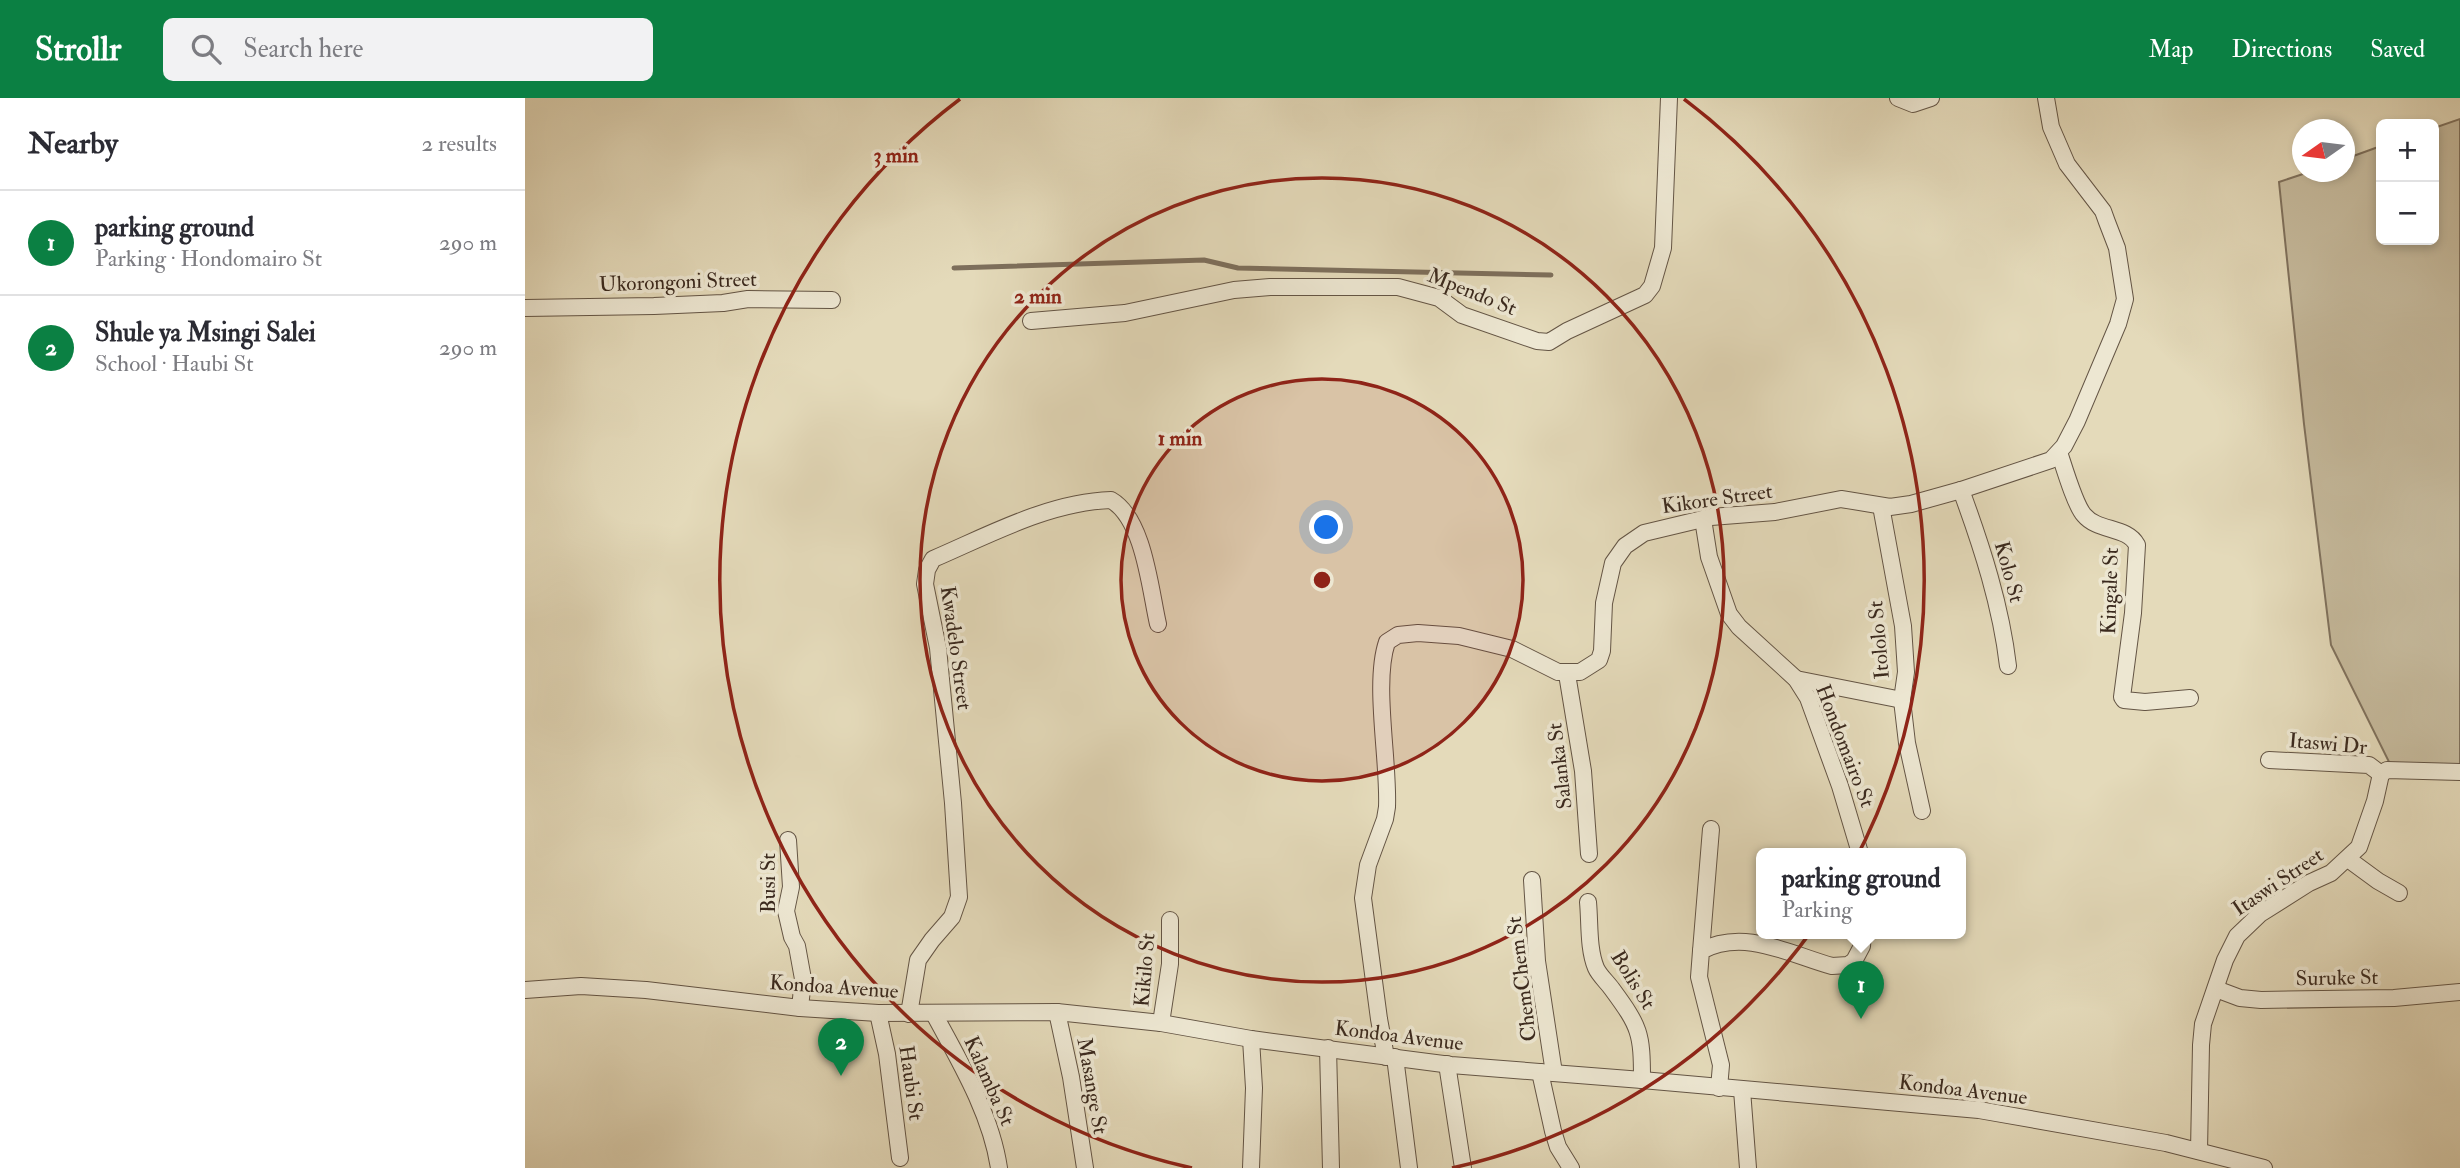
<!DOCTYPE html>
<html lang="en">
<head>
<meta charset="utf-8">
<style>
	:root { --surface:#fff; --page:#f2f2f3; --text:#2b2b33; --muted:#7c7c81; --line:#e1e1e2; --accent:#0b8043 }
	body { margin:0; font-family:"IM FELL Double Pica",serif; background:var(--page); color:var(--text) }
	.controls { position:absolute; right:21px; top:21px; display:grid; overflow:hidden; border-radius:10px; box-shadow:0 4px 10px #0003 }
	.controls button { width:63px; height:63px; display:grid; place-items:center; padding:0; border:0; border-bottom:2px solid var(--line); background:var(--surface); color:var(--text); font:35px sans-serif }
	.compass { position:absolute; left:1767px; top:21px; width:63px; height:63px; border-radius:50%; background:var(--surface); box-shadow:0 4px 10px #0003; rotate:256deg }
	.you { position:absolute; left:802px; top:430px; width:24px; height:24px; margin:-18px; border:5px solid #fff; border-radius:50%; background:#1a73e8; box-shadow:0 0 0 10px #1a73e833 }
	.badge { display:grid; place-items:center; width:46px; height:46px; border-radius:50%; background:var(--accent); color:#fff; font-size:23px; font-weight:700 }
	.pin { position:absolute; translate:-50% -58px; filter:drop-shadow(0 2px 4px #0008) }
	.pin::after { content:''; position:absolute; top:37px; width:24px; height:21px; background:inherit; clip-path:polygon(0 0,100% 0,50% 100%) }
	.popup { position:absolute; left:1231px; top:750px; width:210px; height:91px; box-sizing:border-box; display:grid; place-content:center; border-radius:10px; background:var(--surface); filter:drop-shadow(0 2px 5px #0005); font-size:23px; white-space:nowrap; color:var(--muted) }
	.popup b { font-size:26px; color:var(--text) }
	.popup::after { content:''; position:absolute; left:50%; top:100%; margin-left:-14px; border:14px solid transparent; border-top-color:var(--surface) }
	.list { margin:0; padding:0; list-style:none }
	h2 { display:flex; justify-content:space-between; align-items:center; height:91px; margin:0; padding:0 28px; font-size:30px }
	h2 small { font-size:23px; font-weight:400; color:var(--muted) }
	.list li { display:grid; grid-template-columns:46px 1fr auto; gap:21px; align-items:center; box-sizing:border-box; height:105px; padding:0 28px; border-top:2px solid var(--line) }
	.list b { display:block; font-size:26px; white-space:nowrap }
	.list p { margin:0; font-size:23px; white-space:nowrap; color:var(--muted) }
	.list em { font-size:23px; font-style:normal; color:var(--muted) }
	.icon { flex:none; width:38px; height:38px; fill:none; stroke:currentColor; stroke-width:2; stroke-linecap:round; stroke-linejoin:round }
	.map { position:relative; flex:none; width:1935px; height:1070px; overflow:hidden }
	header { display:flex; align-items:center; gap:42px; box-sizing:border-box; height:98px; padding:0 35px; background:var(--accent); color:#fff }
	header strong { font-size:33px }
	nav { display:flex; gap:38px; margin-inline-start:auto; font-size:24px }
	.search { width:490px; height:63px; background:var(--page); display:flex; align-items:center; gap:18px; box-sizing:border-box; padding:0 24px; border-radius:10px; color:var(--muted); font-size:26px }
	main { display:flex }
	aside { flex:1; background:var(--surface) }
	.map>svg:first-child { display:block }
	.green { fill:#c7bc9f; stroke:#80725e; stroke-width:2 }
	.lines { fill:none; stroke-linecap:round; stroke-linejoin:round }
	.stream { stroke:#7d6f5c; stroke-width:5 }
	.street-casing { stroke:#645545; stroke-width:18 }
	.street { stroke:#ede7d2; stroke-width:16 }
	.ring { fill:none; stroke:#8f2418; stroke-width:3.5 }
	.labels { text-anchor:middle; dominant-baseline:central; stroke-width:7; stroke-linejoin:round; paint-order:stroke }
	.street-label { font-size:21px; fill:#3a291e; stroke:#ede7d2 }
	.centre { fill:#8f2418; stroke:#ede7d2; stroke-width:3.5 }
	.ring-label { font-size:21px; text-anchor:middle; font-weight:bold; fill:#8f2418; stroke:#ede7d2; stroke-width:7; stroke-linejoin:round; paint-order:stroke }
</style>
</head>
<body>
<header>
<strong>Strollr</strong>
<div class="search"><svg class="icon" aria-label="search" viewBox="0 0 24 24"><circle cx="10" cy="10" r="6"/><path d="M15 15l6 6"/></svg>Search here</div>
<nav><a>Map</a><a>Directions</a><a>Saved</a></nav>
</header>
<main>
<aside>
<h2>Nearby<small>2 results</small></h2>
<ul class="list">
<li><span class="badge">1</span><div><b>parking ground</b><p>Parking · Hondomairo St</p></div><em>290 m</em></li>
<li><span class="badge">2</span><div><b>Shule ya Msingi Salei</b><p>School · Haubi St</p></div><em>290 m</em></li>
</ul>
</aside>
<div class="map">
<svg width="1935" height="1070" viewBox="0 0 1935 1070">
	<rect width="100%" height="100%" fill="#e4daba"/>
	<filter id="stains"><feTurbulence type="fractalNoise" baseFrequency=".00286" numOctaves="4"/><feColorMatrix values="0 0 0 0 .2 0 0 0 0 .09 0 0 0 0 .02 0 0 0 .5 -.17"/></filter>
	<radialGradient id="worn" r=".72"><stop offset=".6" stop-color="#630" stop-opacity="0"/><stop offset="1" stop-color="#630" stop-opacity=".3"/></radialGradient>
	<polygon class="green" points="1935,21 1935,680 1872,680 1806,547 1779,326 1754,84 1784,74 1820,74 1820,61 1856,48 1856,142 1909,142 1909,30"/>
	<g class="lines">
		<polyline class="stream" points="429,170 679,162 713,170 1026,177"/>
		<g class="street-casing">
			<g id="street">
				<polyline points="1373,0 1388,6 1406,0"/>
				<polyline points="0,210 129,208 198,205 223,201 307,202"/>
				<polyline points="506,223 600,215 709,192 745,189 873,189 914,200 937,217 1012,243 1024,244 1042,233 1120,197 1127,188 1138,150 1144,0"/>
				<path d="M1534,354C1539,369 1550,407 1559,417C1573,434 1602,428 1612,447L1608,515L1597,599L1599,602L1620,604L1665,600"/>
				<path d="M1436,392C1457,449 1476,508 1483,568"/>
				<polyline points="1356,408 1378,528 1381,574 1377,602 1382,645 1397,713"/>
				<polyline points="1178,421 1184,459 1204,516 1214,529 1271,581 1283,600 1315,688 1335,755"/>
				<polyline points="1042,576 1058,673 1064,756"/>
				<polyline points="1271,581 1377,602"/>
				<polyline points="1744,662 1844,667 1856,676"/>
				<polyline points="263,742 266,789 261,813 267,839 272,848 278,881 275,910"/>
				<polyline points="1823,761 1853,783 1874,795"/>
				<polyline points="1007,782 1012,863 1029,975"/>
				<path d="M1063,804C1065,825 1063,851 1071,870C1074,877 1082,884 1087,891C1115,929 1117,935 1117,982"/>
				<polyline points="1176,853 1186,731"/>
				<polyline points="1691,891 1715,900 1736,902 1869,900 1935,894"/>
				<polyline points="0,892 56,888 121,892 275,910 353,915 532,914 636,925 726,941 926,967 1117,982 1454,1012 1641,1045 1739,1070"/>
				<polyline points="532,914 546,979 560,1070"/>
				<polyline points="353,915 362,956 375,1060"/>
				<path d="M384,916L393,862L407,842L427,819L434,799L428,705L413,550L400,486L402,472L408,461C464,437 524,404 586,402C619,421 625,491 633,526"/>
				<path d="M409,916C435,964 466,1016 474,1070"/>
				<polyline points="636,925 645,866 645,822"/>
				<polyline points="726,941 729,990 726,1070"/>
				<polyline points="803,950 806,1070"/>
				<path d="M861,959L854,921L838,800L843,767L860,721L862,709C864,662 848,585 862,544L873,537L893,535L934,538L987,551L1033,574H1055L1074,562L1077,553L1079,505L1088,465L1100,448L1119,435L1186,419L1250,414L1316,401L1365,409L1386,406L1436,392L1526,362L1539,348L1552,323L1593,226L1600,201L1592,150L1582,124L1578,113L1542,66L1526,29L1521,0"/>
				<polyline points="870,959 884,1070"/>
				<polyline points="922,966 938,1070"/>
				<polyline points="1015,974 1028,1033 1033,1049 1046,1070"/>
				<path d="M1194,990L1196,967L1174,879L1176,853C1219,830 1264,856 1307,868L1323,867L1329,863L1337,848L1338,835"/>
				<polyline points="1217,992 1223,1070"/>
				<polyline points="1674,1053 1676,947 1678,926 1700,862 1712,838 1735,816 1784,785 1806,775 1834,749 1850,703 1856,676 1862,672 1935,674"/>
			</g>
		</g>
		<use href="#street" class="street"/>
	</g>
	<circle cx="797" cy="482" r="201" fill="#8f2418" fill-opacity=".12"/>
	<g class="ring">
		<circle cx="797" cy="482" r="201"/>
		<circle cx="797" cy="482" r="402"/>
		<path d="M667 1070A602 602 0 0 1 435 1M1159 1A602 602 0 0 1 927 1070"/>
	</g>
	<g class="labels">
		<g class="street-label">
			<text transform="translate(153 184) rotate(-2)">Ukorongoni Street</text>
			<text transform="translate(947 194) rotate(22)">Mpendo St</text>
			<text transform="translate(1192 401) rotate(-8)">Kikore Street</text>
			<text transform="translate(1484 474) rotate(75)">Kolo St</text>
			<text transform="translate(1585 493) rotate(-88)">Kingale St</text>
			<text transform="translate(1354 542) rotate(-95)">Itololo St</text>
			<text transform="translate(431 550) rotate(82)">Kwadelo Street</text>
			<text transform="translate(1803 646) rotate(5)">Itaswi Dr</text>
			<text transform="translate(1320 648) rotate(69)">Hondomairo St</text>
			<text transform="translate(1035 668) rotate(-97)">Salanka St</text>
			<text transform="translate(1753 784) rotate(-34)">Itaswi Street</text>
			<text transform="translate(243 785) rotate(-90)">Busi St</text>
			<text transform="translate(620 872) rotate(-85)">Kikilo St</text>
			<text transform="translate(1812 880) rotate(-1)">Suruke St</text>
			<text transform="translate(997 881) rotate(-97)">ChemChem St</text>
			<text transform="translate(1108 882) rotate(58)">Bolis St</text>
			<text transform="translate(309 889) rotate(4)">Kondoa Avenue</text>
			<text transform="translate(874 938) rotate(7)">Kondoa Avenue</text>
			<text transform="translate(464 983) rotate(66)">Kalamba St</text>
			<text transform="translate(386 985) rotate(82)">Haubi St</text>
			<text transform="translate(567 988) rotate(80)">Masange St</text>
			<text transform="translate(1438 992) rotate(7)">Kondoa Avenue</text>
		</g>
	</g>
	<circle cx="797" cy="482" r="10" class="centre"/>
	<g class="ring-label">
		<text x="371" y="64">3 min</text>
		<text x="513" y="205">2 min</text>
		<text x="655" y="347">1 min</text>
	</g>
	<rect width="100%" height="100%" filter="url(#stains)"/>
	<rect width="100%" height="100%" fill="url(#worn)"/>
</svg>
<div class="controls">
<button>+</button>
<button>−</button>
</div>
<svg class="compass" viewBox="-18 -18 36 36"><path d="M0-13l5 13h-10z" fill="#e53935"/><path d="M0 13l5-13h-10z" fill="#7c7c81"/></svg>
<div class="you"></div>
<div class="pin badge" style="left:1336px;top:921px">1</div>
<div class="popup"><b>parking ground</b>Parking</div>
<div class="pin badge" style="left:316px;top:978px">2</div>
</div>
</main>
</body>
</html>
